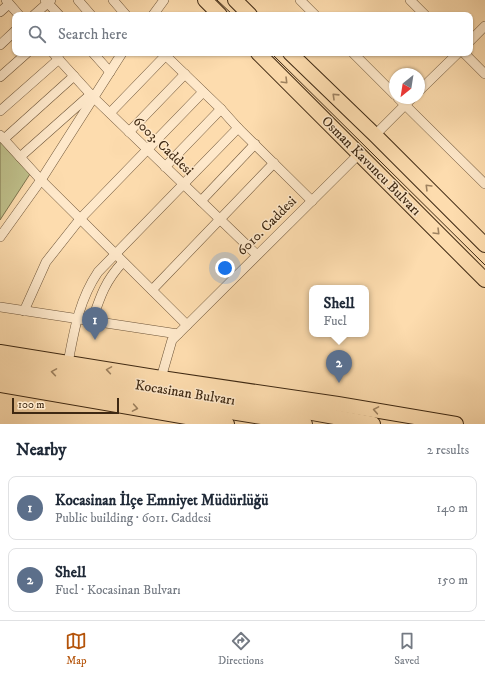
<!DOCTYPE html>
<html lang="en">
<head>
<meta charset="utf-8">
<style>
	:root { --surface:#fff; --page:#f6f6f7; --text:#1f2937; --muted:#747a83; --line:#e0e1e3; --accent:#b45309 }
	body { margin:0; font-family:"IM FELL DW Pica",serif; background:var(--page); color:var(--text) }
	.compass { position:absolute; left:389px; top:68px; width:36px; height:36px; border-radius:50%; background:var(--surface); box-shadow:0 1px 3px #0004; rotate:210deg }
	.scale { position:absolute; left:12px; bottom:10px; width:107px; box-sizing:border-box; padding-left:4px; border:2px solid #3e2812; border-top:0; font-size:11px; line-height:14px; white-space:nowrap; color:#3e2812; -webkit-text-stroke:3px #fee8ca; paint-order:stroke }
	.you { position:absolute; left:225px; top:268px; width:14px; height:14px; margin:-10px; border:3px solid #fff; border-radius:50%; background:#1a73e8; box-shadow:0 0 0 6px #1a73e833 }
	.badge { display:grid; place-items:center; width:26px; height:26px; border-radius:50%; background:var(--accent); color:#fff; font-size:13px; font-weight:700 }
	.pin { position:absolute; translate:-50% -33px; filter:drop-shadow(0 1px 2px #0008) }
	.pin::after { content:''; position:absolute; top:21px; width:14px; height:12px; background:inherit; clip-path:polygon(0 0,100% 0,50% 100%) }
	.popup { position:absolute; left:309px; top:285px; width:60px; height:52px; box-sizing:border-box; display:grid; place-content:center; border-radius:8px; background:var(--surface); filter:drop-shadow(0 1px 3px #0005); font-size:13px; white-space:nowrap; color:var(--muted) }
	.popup b { font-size:15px; color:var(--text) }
	.popup::after { content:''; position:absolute; left:50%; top:100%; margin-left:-8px; border:8px solid transparent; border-top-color:var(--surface) }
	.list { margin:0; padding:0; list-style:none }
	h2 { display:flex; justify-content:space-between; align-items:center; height:52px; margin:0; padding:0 16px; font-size:17px }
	h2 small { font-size:13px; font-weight:400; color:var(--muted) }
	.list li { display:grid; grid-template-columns:26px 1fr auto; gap:12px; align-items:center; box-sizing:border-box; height:64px; margin:0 8px 8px; padding:0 8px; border:1px solid var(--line); border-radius:8px }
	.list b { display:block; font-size:15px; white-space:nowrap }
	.list p { margin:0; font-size:13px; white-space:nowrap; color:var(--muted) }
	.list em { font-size:13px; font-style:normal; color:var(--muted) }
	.icon { flex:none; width:22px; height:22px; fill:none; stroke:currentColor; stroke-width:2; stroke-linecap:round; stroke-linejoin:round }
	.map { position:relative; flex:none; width:485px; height:424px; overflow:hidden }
	.search { position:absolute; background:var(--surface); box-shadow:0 1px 3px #0004; left:12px; right:12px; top:12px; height:44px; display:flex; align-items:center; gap:10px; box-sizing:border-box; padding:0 14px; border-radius:8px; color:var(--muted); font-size:15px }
	.sheet { height:196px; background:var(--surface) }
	nav { display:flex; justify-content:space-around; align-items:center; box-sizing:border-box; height:56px; border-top:1px solid var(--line); background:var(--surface); font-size:11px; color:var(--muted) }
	nav a { display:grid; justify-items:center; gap:2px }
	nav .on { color:var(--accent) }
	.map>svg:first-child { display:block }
	.green { fill:#bfc08b; stroke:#7e744e }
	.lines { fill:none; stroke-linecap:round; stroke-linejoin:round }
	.minor-casing { stroke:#6e5539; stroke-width:10 }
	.trunk-casing { stroke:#3e2812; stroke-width:16 }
	.minor { stroke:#fee8ca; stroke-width:9 }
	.trunk { stroke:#fddcae; stroke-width:14 }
	.tram { stroke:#3e2812; stroke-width:1 }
	.oneway { stroke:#9e8260 }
	.labels { text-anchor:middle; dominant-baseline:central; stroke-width:3; stroke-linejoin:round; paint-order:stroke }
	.street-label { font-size:14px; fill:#3e2812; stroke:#fee8ca }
</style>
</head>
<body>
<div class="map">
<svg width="485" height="424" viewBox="0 0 485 424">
	<rect width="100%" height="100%" fill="#fddcae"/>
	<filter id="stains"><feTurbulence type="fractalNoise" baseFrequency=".005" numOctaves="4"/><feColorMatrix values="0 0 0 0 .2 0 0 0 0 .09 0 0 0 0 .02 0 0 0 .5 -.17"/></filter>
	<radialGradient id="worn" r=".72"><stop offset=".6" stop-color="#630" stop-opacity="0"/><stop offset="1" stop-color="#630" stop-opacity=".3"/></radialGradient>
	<polygon class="green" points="0,141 30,174 0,220"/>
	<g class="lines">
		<g class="minor-casing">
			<g id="minor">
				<polyline points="6,0 19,15"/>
				<polyline points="45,0 59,15"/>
				<polyline points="78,0 91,15"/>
				<polyline points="113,0 126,15"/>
				<polyline points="300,0 315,15"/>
				<polyline points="410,0 425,15"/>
				<polyline points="0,12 9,4"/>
				<polyline points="34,15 51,0"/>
				<polyline points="153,15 164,0"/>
				<polyline points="470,41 485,26"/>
				<polyline points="0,45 15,31"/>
				<polyline points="53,53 94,98 257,255"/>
				<polyline points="93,53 110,72"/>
				<polyline points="163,53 221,109 238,128 312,201"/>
				<polyline points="353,53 395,95"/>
				<polyline points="464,53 485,74"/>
				<polyline points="0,77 27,53"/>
				<polyline points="419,91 458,53"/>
				<polyline points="398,98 485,184"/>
				<polyline points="0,111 59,59"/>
				<polyline points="110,113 166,55"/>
				<polyline points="129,132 185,74"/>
				<polyline points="0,135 41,180 187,325"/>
				<polyline points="375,135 412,98"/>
				<polyline points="4,139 74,76"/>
				<polyline points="20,157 91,94"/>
				<polyline points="165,167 221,109"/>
				<polyline points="201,201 255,144"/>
				<polyline points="0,237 41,180 122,53"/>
				<polyline points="152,290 274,163"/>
				<polyline points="0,307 178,334"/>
				<polyline points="24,311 46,262 80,219 203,92"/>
				<path d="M92,321C100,297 105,281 123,262"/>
				<path d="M68,363C74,331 79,300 98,272L238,128"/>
				<polyline points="161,378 172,340 359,154"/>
			</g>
		</g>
		<g class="trunk-casing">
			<g id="trunk">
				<polyline points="205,0 220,15"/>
				<polyline points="235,0 250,15"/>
				<polyline points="258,53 485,280"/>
				<polyline points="290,53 375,135 485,245"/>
				<polyline points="0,352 161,378 338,404 456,424"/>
				<polyline points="0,364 301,411 373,424"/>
				<polyline points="0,375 305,424"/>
				<polyline points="0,385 227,424"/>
			</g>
		</g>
		<use href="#minor" class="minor"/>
		<use href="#trunk" class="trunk"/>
		<g class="tram">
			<polyline points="217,0 233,15"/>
			<polyline points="271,53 485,265"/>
		</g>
	</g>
	<defs><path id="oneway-chevron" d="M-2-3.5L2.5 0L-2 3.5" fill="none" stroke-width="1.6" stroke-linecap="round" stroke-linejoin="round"/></defs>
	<g class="oneway">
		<use href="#oneway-chevron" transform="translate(285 81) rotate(45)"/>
		<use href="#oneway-chevron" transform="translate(335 96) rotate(-136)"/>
		<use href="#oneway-chevron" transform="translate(428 187) rotate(-135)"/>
		<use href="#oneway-chevron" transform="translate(437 232) rotate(45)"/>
		<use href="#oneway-chevron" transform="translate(109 370) rotate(-171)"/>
		<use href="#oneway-chevron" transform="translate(54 372) rotate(-171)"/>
		<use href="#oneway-chevron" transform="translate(135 408) rotate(10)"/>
		<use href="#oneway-chevron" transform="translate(376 410) rotate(-170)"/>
	</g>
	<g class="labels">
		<g class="street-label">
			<text transform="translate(163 146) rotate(44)">6003. Caddesi</text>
			<text transform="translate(371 166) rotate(45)">Osman Kavuncu Bulvarı</text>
			<text transform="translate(267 226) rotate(-45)">6010. Caddesi</text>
			<text transform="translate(185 393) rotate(9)">Kocasinan Bulvarı</text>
		</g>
	</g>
	<rect width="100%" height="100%" filter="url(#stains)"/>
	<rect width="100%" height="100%" fill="url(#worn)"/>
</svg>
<svg class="compass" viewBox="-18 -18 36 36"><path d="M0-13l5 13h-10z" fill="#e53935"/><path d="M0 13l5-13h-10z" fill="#747a83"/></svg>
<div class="scale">100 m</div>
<div class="you"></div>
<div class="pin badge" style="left:95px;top:340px;background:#5c6f8a">1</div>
<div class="pin badge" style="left:339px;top:383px;background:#5c6f8a">2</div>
<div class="popup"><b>Shell</b>Fuel</div>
<div class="search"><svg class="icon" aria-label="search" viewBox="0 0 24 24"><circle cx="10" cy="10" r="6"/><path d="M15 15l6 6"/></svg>Search here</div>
</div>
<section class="sheet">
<h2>Nearby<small>2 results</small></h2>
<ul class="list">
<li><span class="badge" style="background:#5c6f8a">1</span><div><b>Kocasinan İlçe Emniyet Müdürlüğü</b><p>Public building · 6011. Caddesi</p></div><em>140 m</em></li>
<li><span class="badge" style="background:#5c6f8a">2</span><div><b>Shell</b><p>Fuel · Kocasinan Bulvarı</p></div><em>150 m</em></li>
</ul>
</section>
<nav>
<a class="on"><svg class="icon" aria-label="map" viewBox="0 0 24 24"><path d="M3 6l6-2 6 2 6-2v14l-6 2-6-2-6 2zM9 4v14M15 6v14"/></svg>Map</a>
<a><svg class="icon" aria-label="directions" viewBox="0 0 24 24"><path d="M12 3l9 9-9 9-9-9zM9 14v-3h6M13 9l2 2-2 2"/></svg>Directions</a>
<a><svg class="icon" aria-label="saved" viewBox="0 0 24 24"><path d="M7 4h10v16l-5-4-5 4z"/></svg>Saved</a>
</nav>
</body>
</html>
